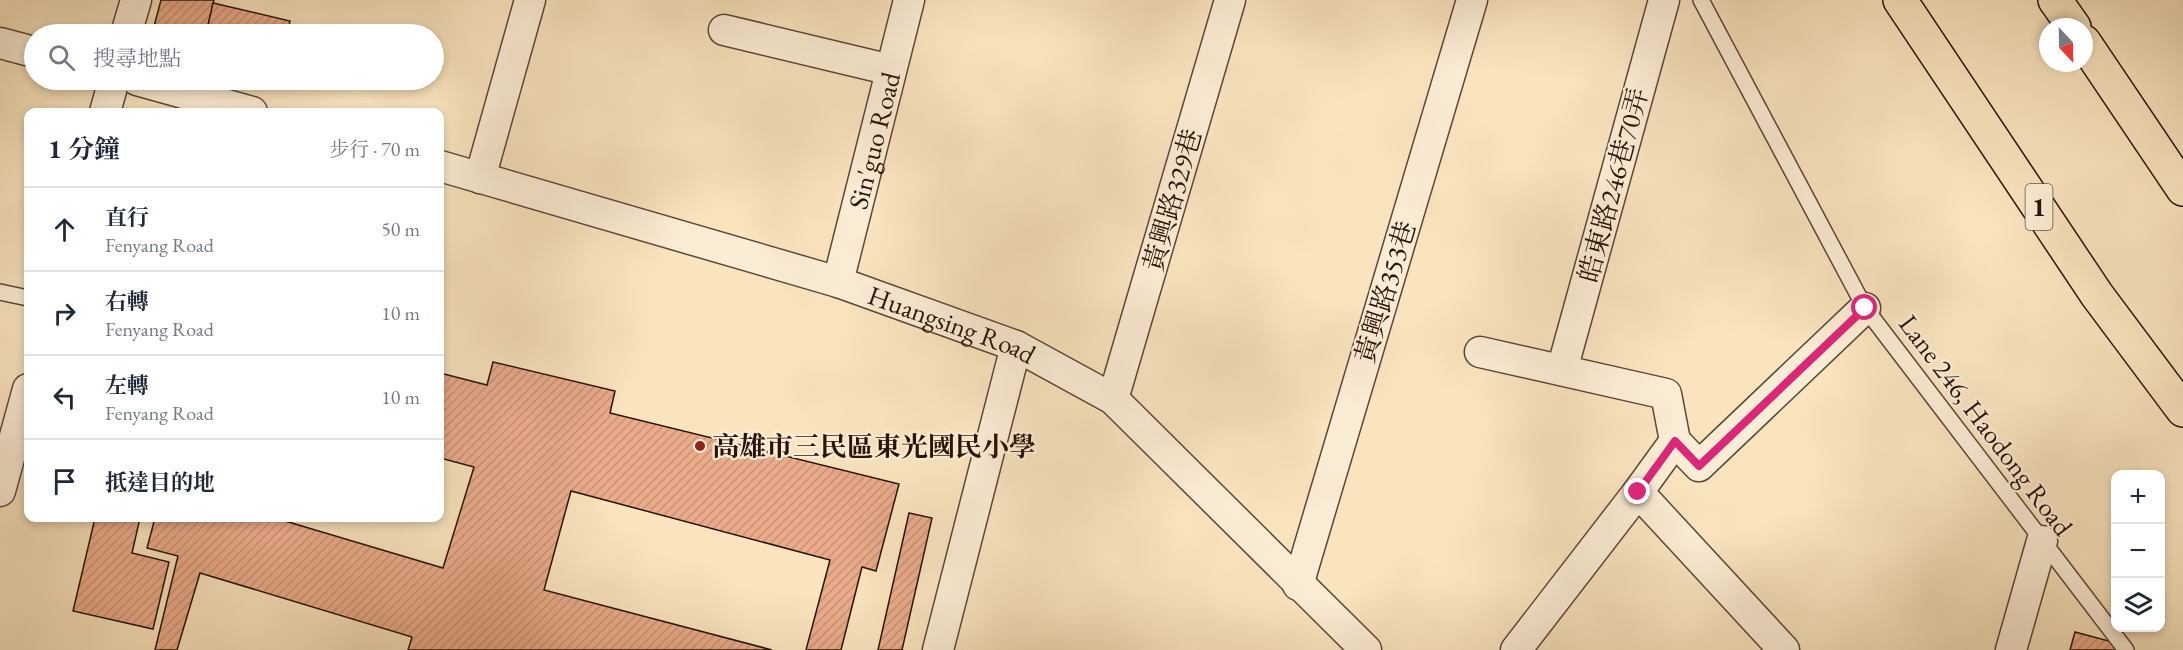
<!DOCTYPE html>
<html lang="zh-TW">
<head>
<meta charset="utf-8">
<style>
	:root { --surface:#fff; --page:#f6f6f7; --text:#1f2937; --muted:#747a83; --line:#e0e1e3 }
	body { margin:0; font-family:"EB Garamond","Noto Serif TC",serif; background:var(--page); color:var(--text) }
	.controls { position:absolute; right:18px; bottom:18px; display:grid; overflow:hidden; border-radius:12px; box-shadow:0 3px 9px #0003 }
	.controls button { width:54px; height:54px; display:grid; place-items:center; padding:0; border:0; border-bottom:2px solid var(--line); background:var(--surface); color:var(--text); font:30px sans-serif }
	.compass { position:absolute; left:2039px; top:18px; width:54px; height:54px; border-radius:50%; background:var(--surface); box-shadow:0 3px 9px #0003; rotate:158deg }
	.stop { position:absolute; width:18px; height:18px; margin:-14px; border:4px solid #db2777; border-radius:50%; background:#fff }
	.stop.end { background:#db2777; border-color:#fff; box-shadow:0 2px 6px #0008 }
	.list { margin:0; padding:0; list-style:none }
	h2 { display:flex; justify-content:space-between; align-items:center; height:78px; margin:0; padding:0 24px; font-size:26px }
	h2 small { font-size:20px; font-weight:400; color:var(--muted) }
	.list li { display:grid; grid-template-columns:39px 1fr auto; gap:18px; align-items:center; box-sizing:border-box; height:84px; padding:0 24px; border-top:2px solid var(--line) }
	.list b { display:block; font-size:22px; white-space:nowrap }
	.list p { margin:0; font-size:20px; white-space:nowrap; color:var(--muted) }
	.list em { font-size:20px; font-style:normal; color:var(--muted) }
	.icon { flex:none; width:33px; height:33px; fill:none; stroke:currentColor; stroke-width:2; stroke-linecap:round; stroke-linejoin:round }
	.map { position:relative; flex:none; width:2183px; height:650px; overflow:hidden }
	.search { position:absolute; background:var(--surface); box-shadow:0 3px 9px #0003; left:24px; top:24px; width:420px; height:66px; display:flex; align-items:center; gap:15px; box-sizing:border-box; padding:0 21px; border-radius:33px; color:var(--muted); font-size:22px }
	.panel { position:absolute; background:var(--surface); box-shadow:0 3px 9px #0003; left:24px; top:108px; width:420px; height:414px; border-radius:12px }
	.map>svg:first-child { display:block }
	.building { fill:url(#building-hatch); stroke:#281308; stroke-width:1.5 }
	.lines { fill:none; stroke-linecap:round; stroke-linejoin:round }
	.service-casing { stroke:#5c4736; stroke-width:18 }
	.minor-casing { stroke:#5c4736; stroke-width:33 }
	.motorway-casing { stroke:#281308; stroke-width:36 }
	.service { stroke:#fbedd5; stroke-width:15 }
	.minor { stroke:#fbedd5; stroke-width:30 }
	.motorway { stroke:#f9e4be; stroke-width:33 }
	.route { stroke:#db2777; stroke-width:8 }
	.poi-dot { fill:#8f2418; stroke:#fbedd5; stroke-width:2 }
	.labels { text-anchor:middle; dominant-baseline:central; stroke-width:4.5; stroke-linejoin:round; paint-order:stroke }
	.shield { fill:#fbedd5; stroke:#675446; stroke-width:1.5 }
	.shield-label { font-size:26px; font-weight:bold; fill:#281308 }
	.street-label { font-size:27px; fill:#281308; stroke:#fbedd5 }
	.poi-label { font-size:27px; font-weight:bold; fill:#281308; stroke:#fbedd5; text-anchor:start }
</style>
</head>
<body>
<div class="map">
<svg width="2183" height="650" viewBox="0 0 2183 650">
	<defs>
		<pattern id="building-hatch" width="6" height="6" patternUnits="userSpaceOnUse" patternTransform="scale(1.5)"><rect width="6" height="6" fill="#eaab8b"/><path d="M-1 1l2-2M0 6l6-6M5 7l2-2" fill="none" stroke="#c99276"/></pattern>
	</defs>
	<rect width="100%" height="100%" fill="#f9e4be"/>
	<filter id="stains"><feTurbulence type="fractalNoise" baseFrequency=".00333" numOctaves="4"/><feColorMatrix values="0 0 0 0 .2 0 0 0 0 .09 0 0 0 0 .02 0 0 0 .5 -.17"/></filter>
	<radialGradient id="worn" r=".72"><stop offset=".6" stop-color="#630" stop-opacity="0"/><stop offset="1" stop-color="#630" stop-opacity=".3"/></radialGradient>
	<g class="building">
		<polygon points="161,0 214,0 206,34 152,34"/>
		<polygon points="213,3 290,21 287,34 206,34"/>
		<polygon points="493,362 615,391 610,413 899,484 876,571 862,567 841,650 806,650 830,560 571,491 544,590 772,650 408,650 412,637 200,573 177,650 155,650 178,556 147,548 155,518 275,518 443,568 474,467 440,458 440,373 487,385"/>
		<polygon points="909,513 932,518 902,650 878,650"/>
		<polygon points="95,518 140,518 132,553 169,562 153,629 73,611"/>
		<polygon points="2075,632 2131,647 2130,650 2070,650"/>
	</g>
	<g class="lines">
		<g class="service-casing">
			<g id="service">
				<polyline points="1701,0 1865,308 2126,650"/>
				<polyline points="0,292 28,298"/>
			</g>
		</g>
		<g class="minor-casing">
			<g id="minor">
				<polyline points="724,30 891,70"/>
				<polyline points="126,34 136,0"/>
				<polyline points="0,43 34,52"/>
				<polyline points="137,80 252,112"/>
				<polyline points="105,112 114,80"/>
				<path id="s1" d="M440,166L838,282L1016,346L1113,399L1366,650"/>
				<polyline points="480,178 530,0"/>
				<path id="s2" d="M838,282L909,0"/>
				<polyline points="1480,352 1666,394 1675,441"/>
				<polyline points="1562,370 1664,0"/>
				<polyline points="1113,399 1230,0"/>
				<polyline points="1675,441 1699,466 1865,308"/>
				<polyline points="0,491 28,389"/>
				<polyline points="1638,492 1784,650"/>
				<polyline points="1298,585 1472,0"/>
				<polyline points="938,650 1016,346"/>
				<polyline points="1516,650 1638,492 1675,441"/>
				<polyline points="2011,650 2042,541"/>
			</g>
		</g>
		<g class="motorway-casing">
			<g id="motorway">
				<polyline points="1900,0 2097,295 2183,410"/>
				<polyline points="2055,0 2074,27"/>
				<polyline points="2084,42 2183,189"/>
			</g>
		</g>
		<use href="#service" class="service"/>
		<use href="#minor" class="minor"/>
		<use href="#motorway" class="motorway"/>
	</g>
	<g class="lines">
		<polyline class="route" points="1638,492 1675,441 1699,466 1865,308"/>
	</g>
	<circle class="poi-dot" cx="700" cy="446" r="6"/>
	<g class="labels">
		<rect class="shield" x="2025.5" y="184" width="27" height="46" rx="4.5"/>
		<g class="shield-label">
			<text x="2039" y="207">1</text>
		</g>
		<g class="street-label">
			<text stroke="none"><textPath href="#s2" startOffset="146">Sin'guo Road</textPath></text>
			<text transform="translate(1613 185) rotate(-75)">皓東路246巷70弄</text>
			<text transform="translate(1172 200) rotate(-74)">黃興路329巷</text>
			<text transform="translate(1385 292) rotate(-73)">黃興路353巷</text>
			<text stroke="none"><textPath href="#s1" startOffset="536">Huangsing Road</textPath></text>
			<text transform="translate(1986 425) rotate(53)">Lane 246, Haodong Road</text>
		</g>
		<g class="poi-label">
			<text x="712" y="446">高雄市三民區東光國民小學</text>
		</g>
	</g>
	<rect width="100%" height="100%" filter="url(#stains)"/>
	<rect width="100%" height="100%" fill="url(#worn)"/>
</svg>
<div class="controls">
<button>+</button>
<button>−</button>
<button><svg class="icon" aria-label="layers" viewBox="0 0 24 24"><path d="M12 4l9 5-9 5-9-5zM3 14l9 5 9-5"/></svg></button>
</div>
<svg class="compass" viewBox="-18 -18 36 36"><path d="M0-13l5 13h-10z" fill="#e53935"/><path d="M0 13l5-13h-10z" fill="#747a83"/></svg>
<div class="stop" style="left:1865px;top:308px"></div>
<div class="stop end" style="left:1638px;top:492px"></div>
<div class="search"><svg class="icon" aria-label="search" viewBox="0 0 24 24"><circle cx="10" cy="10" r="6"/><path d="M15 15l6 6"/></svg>搜尋地點</div>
<section class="panel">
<h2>1 分鐘<small>步行 · 70 m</small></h2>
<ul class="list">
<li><svg class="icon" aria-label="ahead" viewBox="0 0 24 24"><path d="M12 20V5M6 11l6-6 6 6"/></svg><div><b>直行</b><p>Fenyang Road</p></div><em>50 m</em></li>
<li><svg class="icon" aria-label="right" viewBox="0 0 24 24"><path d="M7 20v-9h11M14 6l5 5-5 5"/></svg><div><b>右轉</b><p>Fenyang Road</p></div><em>10 m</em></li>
<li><svg class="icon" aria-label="left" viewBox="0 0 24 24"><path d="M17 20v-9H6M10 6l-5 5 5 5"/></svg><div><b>左轉</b><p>Fenyang Road</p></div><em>10 m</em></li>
<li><svg class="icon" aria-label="arrive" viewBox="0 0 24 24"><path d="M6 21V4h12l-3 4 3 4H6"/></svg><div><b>抵達目的地</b></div></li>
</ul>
</section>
</div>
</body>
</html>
